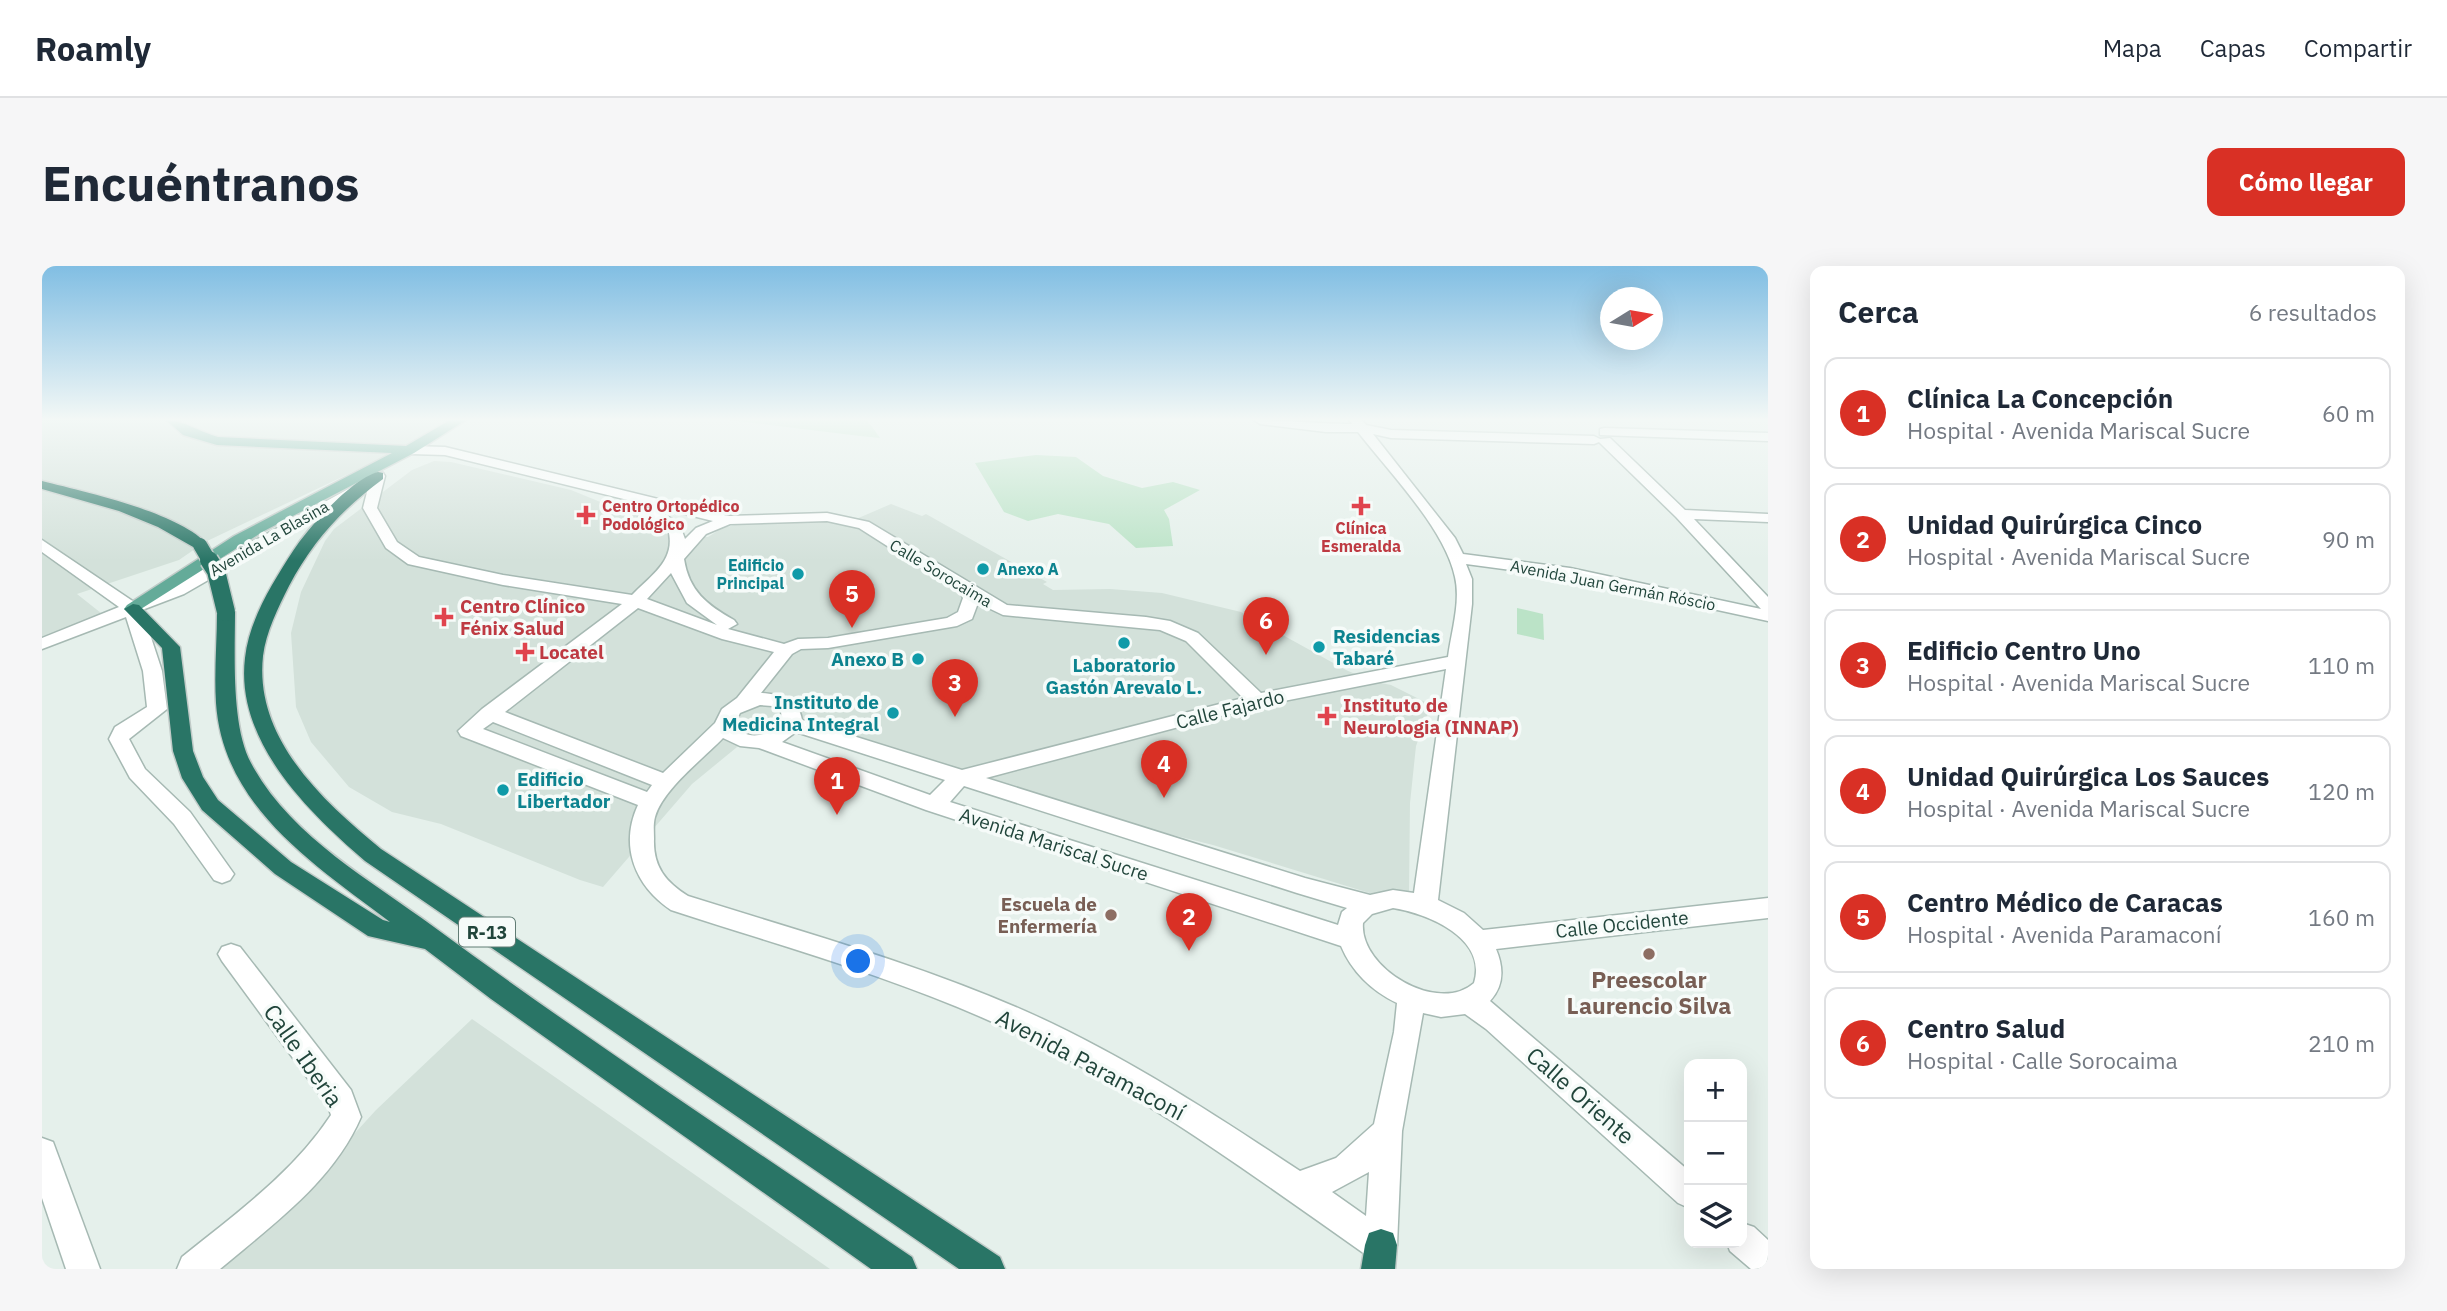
<!DOCTYPE html>
<html lang="es">
<head>
<meta charset="utf-8">
<style>
	:root { --surface:#fff; --page:#f6f6f7; --text:#1f2937; --muted:#747a83; --line:#e0e1e3; --accent:#d93025 }
	body { margin:0; font-family:"IBM Plex Sans",sans-serif; background:var(--page); color:var(--text) }
	.controls { position:absolute; right:21px; bottom:21px; display:grid; overflow:hidden; border-radius:14px; box-shadow:0 7px 28px #0002 }
	.controls button { width:63px; height:63px; display:grid; place-items:center; padding:0; border:0; border-bottom:2px solid var(--line); background:var(--surface); color:var(--text); font:35px sans-serif }
	.compass { position:absolute; left:1558px; top:21px; width:63px; height:63px; border-radius:50%; background:var(--surface); box-shadow:0 7px 28px #0002; rotate:79deg }
	.you { position:absolute; left:817px; top:696px; width:24px; height:24px; margin:-18px; border:5px solid #fff; border-radius:50%; background:#1a73e8; box-shadow:0 0 0 10px #1a73e833 }
	.badge { display:grid; place-items:center; width:46px; height:46px; border-radius:50%; background:var(--accent); color:#fff; font-size:23px; font-weight:700 }
	.pin { position:absolute; translate:-50% -58px; filter:drop-shadow(0 2px 4px #0008) }
	.pin::after { content:''; position:absolute; top:37px; width:24px; height:21px; background:inherit; clip-path:polygon(0 0,100% 0,50% 100%) }
	.list { margin:0; padding:0; list-style:none }
	h2 { display:flex; justify-content:space-between; align-items:center; height:91px; margin:0; padding:0 28px; font-size:30px }
	h2 small { font-size:23px; font-weight:400; color:var(--muted) }
	.list li { display:grid; grid-template-columns:46px 1fr auto; gap:21px; align-items:center; box-sizing:border-box; height:112px; margin:0 14px 14px; padding:0 14px; border:2px solid var(--line); border-radius:14px }
	.list b { display:block; font-size:26px; white-space:nowrap }
	.list p { margin:0; font-size:23px; white-space:nowrap; color:var(--muted) }
	.list em { font-size:23px; font-style:normal; color:var(--muted) }
	.icon { flex:none; width:38px; height:38px; fill:none; stroke:currentColor; stroke-width:2; stroke-linecap:round; stroke-linejoin:round }
	.map { position:relative; flex:none; width:1726px; height:1003px; overflow:hidden; border-radius:14px }
	header { display:flex; align-items:center; gap:42px; box-sizing:border-box; height:98px; padding:0 35px; background:var(--surface); border-bottom:2px solid var(--line) }
	header strong { font-size:33px }
	nav { display:flex; gap:38px; margin-inline-start:auto; font-size:24px }
	.intro { display:flex; align-items:center; justify-content:space-between; box-sizing:border-box; height:168px; padding:0 42px }
	h1 { margin:0; font-size:49px }
	.button { padding:18px 32px; border-radius:14px; background:var(--accent); color:#fff; font-size:24px; font-weight:700 }
	main { display:flex; gap:42px; padding:0 42px }
	aside { flex:1; background:var(--surface); border-radius:14px; box-shadow:0 7px 28px #0002 }
	.map>svg:first-child { display:block }
	.built { fill:#d3e1da }
	.green { fill:#bbe3c7 }
	.lines { fill:none; stroke-linecap:round; stroke-linejoin:round }
	.minor-casing { stroke:#a6b9b3; stroke-width:3 }
	.major-casing { stroke:#c1cbc8; stroke-width:3 }
	.highway-casing { stroke:#c1cbc8; stroke-width:3 }
	.minor { fill:#fff; fill-rule:evenodd }
	.major { fill:#64ab99; fill-rule:evenodd }
	.highway { fill:#297566; fill-rule:evenodd }
	.highway-bridge-far1-casing { stroke:#c1cbc8; stroke-width:17; stroke-linecap:butt }
	.highway-bridge-casing { stroke:#c1cbc8; stroke-width:21; stroke-linecap:butt }
	.highway-bridge-far1 { stroke:#297566; stroke-width:14 }
	.highway-bridge { stroke:#297566; stroke-width:18 }
	.health-dot { fill:#e0444e; stroke:#f6fbf9; stroke-width:2.5 }
	.culture-dot { fill:#0f9aa8; stroke:#f6fbf9; stroke-width:2.5 }
	.education-dot { fill:#8d6e63; stroke:#f6fbf9; stroke-width:2.5 }
	.labels { text-anchor:middle; dominant-baseline:central; stroke-width:7; stroke-linejoin:round; paint-order:stroke }
	.far-health-label { font-size:16px; font-weight:bold; fill:#be3a42; stroke:#f6fbf9; text-anchor:start }
	.far-street-label { font-size:16px; fill:#21453b; stroke:#f6fbf9 }
	.far-culture-label { font-size:16px; font-weight:bold; fill:#0d838f; stroke:#f6fbf9; text-anchor:end }
	.shield { fill:#f6fbf9; stroke:#617c74; stroke-width:2 }
	.shield-label { font-size:18px; font-weight:bold; fill:#21453b }
	.health-label { font-size:19px; font-weight:bold; fill:#be3a42; stroke:#f6fbf9; text-anchor:start }
	.culture-label { font-size:19px; font-weight:bold; fill:#0d838f; stroke:#f6fbf9; text-anchor:start }
	.street-label { font-size:19px; fill:#21453b; stroke:#f6fbf9 }
	.education-label { font-size:19px; font-weight:bold; fill:#785e54; stroke:#f6fbf9; text-anchor:end }
	.near-education-label { font-size:23px; font-weight:bold; fill:#785e54; stroke:#f6fbf9 }
	.near-street-label { font-size:23px; fill:#21453b; stroke:#f6fbf9 }
</style>
</head>
<body>
<header>
<strong>Roamly</strong>
<nav><a>Mapa</a><a>Capas</a><a>Compartir</a></nav>
</header>
<div class="intro"><h1>Encuéntranos</h1><a class="button">Cómo llegar</a></div>
<main>
<div class="map">
<svg width="1726" height="1003" viewBox="0 0 1726 1003">
	<rect width="100%" height="100%" fill="#e5f0eb"/>
	<g class="built">
		<polygon points="0,154 410,154 336,194 163,276 137,294 35,328 64,351 0,374"/>
		<polygon points="392,195 409,196 529,224 610,257 629,271 666,271 680,262 697,258 749,255 805,257 849,238 880,250 884,248 1005,316 1001,318 1011,324 1068,323 1120,327 1199,346 1304,404 1329,415 1349,419 1389,439 1374,480 1368,537 1367,625 1362,629 1334,629 1171,579 1055,550 756,457 745,440 650,518 561,621 538,614 399,558 350,546 307,521 269,476 254,441 249,367 259,326 283,275 292,263 370,204"/>
		<polygon points="430,753 788,1003 174,1003 219,970 334,844"/>
	</g>
	<g class="green">
		<polygon points="686,154 825,154 838,172 818,170"/>
		<polygon points="994,189 1034,191 1061,210 1100,222 1131,216 1158,224 1122,244 1127,253 1131,280 1094,282 1067,258 1016,248 986,255 962,246 933,197"/>
		<polygon points="1475,342 1501,348 1502,374 1475,368"/>
	</g>
	<g class="lines">
		<g class="minor-casing">
			<g id="minor">
				<path d="M1212,154C1245,154 1277,158 1310,158L1307,154H1320L1324,159L1349,164L1552,170L1558,173L1568,172L1643,244L1726,248V256L1652,253L1726,331V355L1528,312L1424,298L1430,313V338L1396,634L1422,647L1441,664L1726,632V652L1454,683C1462,702 1462,720 1448,735L1647,905V942L1636,937L1444,763L1423,748L1399,751L1381,747L1360,865L1355,979L1351,991L1339,995L1327,991C1213,911 1100,827 974,767C864,714 745,682 629,644C593,620 577,580 596,539L419,470L416,465L440,443L580,338L461,319L366,298L344,282L321,242L329,210L331,207H341L343,210L335,242L355,276L377,291L461,309L590,329C609,309 635,294 626,263L609,253L586,246L584,243L586,240C603,237 623,249 637,257L643,273L654,262L671,255L403,189L369,188L362,184L369,180L403,181L686,250L785,247L827,256L965,339L1104,351L1128,355L1156,367L1219,427L1406,391C1409,367 1419,336 1413,311C1403,263 1347,206 1316,166H1284L1218,158ZM1331,168L1349,172L1552,178L1557,176L1634,251L1719,343L1528,302L1421,288L1413,272ZM785,255L817,262L919,327L921,332L916,346L905,352L786,372L756,373L742,378L686,363L695,358L692,354C665,339 647,325 642,293L664,268L688,258ZM629,307L645,337L675,359L605,333ZM936,337L961,349L1118,364L1144,375L1201,432L920,504L760,454C757,433 738,428 719,427L750,388L759,383L786,382L915,360L930,353ZM596,342L680,373L732,386L695,432L680,443L673,457L621,507L463,446ZM1404,403L1372,627L1351,624L1328,629L1263,612L944,512L1216,440ZM718,439L730,440L739,445L740,457C726,470 705,476 692,459L698,447ZM451,456L610,519L605,526L441,463ZM754,466L903,514L888,529L740,476ZM681,472L698,480L717,482L884,544L1299,680C1310,706 1330,725 1355,737L1352,766L1332,858L1294,892L1258,905C1172,848 1086,792 992,749C881,699 763,667 646,630C624,616 611,601 612,573C612,566 611,558 613,551C621,523 661,493 681,472ZM922,520L1255,627L1305,642L1300,646L1296,659L908,536ZM1351,642C1385,647 1446,672 1432,717C1396,749 1317,702 1321,657L1330,648ZM1327,906L1324,950L1290,926Z"/>
				<polygon points="1562,162 1726,167 1726,175 1558,169 1558,163"/>
				<polygon points="319,216 324,217 324,223 142,328 100,344 120,405 125,443 87,473 103,503 148,546 192,608 188,614 180,617 172,614 132,558 88,512 67,473 73,461 105,441 101,405 84,351 0,383 0,372 77,341 0,286 0,274 92,336 130,320"/>
				<path d="M189,678L198,681L309,824L319,851C291,916 230,959 178,1003H135L140,991C193,948 251,907 289,849L286,840L180,695L176,688L180,681Z"/>
				<polygon points="0,872 11,876 58,1003 24,1003 0,932"/>
				<polygon points="1700,957 1712,961 1726,974 1726,1003 1709,1003 1688,985 1685,977 1700,977"/>
			</g>
		</g>
		<g class="major-casing">
			<path id="major" d="M124,154C141,154 158,166 176,171L364,180L408,154H424L372,187L222,265L91,348L82,343L85,339L192,270L350,187L175,179L141,169Z"/>
		</g>
		<g class="highway-casing">
			<g id="highway">
				<path d="M336,206L341,207V213C300,243 270,276 247,320C236,342 224,366 221,390C212,473 282,536 339,583L958,991L963,1003H917L323,595C266,546 193,475 203,392C207,354 231,316 251,285C266,262 309,213 336,206Z"/>
				<path d="M0,215C43,226 137,246 166,279L163,282H153L116,261L77,245L0,223Z"/>
				<path d="M91,338L97,339L138,381L151,485L161,511L176,534L249,596L341,654L348,656C273,599 181,541 174,437C172,407 175,376 175,346L184,341L193,346C193,388 189,460 209,497C248,570 327,613 392,661C548,776 710,882 870,991L875,1003H829L449,733L383,683L326,670L233,608L160,544L140,512L131,485L120,382L82,343Z"/>
				<polygon points="1339,963 1351,967 1355,979 1353,1003 1319,1003 1323,979 1327,967"/>
			</g>
		</g>
		<use href="#minor" class="minor"/>
		<use href="#major" class="major"/>
		<use href="#highway" class="highway"/>
		<g class="highway-bridge-far1-casing">
			<polyline id="highway-bridge-far1" points="158,279 168,296"/>
		</g>
		<g class="highway-bridge-casing">
			<polyline id="highway-bridge" points="167,294 174,305 184,346"/>
		</g>
		<use href="#highway-bridge-far1" class="highway-bridge-far1"/>
		<use href="#highway-bridge" class="highway-bridge"/>
	</g>
	<linearGradient id="sky" x2="0" y2="1"><stop stop-color="#81bee3"/><stop offset="0.52" stop-color="#f3f8f6"/><stop offset="1" stop-color="#f3f8f6" stop-opacity="0"/></linearGradient>
	<rect width="1726" height="295" fill="url(#sky)"/>
	<g class="health-dot">
		<path d="M1315.5 229.5h7v7h7v7h-7v7h-7v-7h-7v-7h7z"/>
		<path d="M540.5 238.5h7v7h7v7h-7v7h-7v-7h-7v-7h7z"/>
		<path d="M398.5 340.5h7v7h7v7h-7v7h-7v-7h-7v-7h7z"/>
		<path d="M479.5 375.5h7v7h7v7h-7v7h-7v-7h-7v-7h7z"/>
		<path d="M1281.5 439.5h7v7h7v7h-7v7h-7v-7h-7v-7h7z"/>
	</g>
	<g class="culture-dot">
		<circle cx="941" cy="303" r="7"/>
		<circle cx="756" cy="308" r="7"/>
		<circle cx="1082" cy="377" r="7"/>
		<circle cx="1277" cy="381" r="7"/>
		<circle cx="876" cy="393" r="7"/>
		<circle cx="851" cy="447" r="7"/>
		<circle cx="461" cy="524" r="7"/>
	</g>
	<g class="education-dot">
		<circle cx="1069" cy="649" r="7"/>
		<circle cx="1607" cy="688" r="7"/>
	</g>
	<g class="labels">
		<g class="far-health-label">
			<text x="560" y="240">Centro Ortopédico<tspan x="560" dy="18">Podológico</tspan></text>
			<text x="1319" y="262" text-anchor="middle">Clínica<tspan x="1319" dy="18">Esmeralda</tspan></text>
		</g>
		<g class="far-street-label">
			<text transform="translate(227 272) rotate(-30)">Avenida La Blasina</text>
			<text transform="translate(899 307) rotate(31)">Calle Sorocaima</text>
			<text transform="translate(1571 319) rotate(11)">Avenida Juan Germán Róscio</text>
		</g>
		<g class="far-culture-label">
			<text x="742" y="299">Edificio<tspan x="742" dy="18">Principal</tspan></text>
			<text x="955" y="303" text-anchor="start">Anexo A</text>
		</g>
		<rect class="shield" x="417" y="651.5" width="56" height="29" rx="5"/>
		<g class="shield-label">
			<text x="445" y="666">R-13</text>
		</g>
		<g class="health-label">
			<text x="418" y="340">Centro Clínico<tspan x="418" dy="22">Fénix Salud</tspan></text>
			<text x="497" y="386">Locatel</text>
			<text x="1301" y="439">Instituto de<tspan x="1301" dy="22">Neurologia (INNAP)</tspan></text>
		</g>
		<g class="culture-label">
			<text x="1291" y="370">Residencias<tspan x="1291" dy="22">Tabaré</tspan></text>
			<text x="862" y="393" text-anchor="end">Anexo B</text>
			<text x="1082" y="399" text-anchor="middle">Laboratorio<tspan x="1082" dy="22">Gastón Arevalo L.</tspan></text>
			<text x="837" y="436" text-anchor="end">Instituto de<tspan x="837" dy="22">Medicina Integral</tspan></text>
			<text x="475" y="513">Edificio<tspan x="475" dy="22">Libertador</tspan></text>
		</g>
		<g class="street-label">
			<text transform="translate(1188 443) rotate(-14)">Calle Fajardo</text>
			<text transform="translate(1012 578) rotate(18)">Avenida Mariscal Sucre</text>
			<text transform="translate(1580 658) rotate(-6)">Calle Occidente</text>
		</g>
		<g class="education-label">
			<text x="1055" y="638">Escuela de<tspan x="1055" dy="22">Enfermería</tspan></text>
		</g>
		<g class="near-education-label">
			<text x="1607" y="713">Preescolar<tspan x="1607" dy="26">Laurencio Silva</tspan></text>
		</g>
		<g class="near-street-label">
			<text transform="translate(262 789) rotate(55)">Calle Iberia</text>
			<text transform="translate(1049 798) rotate(28)">Avenida Paramaconí</text>
			<text transform="translate(1539 829) rotate(41)">Calle Oriente</text>
		</g>
	</g>
</svg>
<div class="controls">
<button>+</button>
<button>−</button>
<button><svg class="icon" aria-label="layers" viewBox="0 0 24 24"><path d="M12 4l9 5-9 5-9-5zM3 14l9 5 9-5"/></svg></button>
</div>
<svg class="compass" viewBox="-18 -18 36 36"><path d="M0-13l5 13h-10z" fill="#e53935"/><path d="M0 13l5-13h-10z" fill="#747a83"/></svg>
<div class="you"></div>
<div class="pin badge" style="left:795px;top:549px">1</div>
<div class="pin badge" style="left:1147px;top:685px">2</div>
<div class="pin badge" style="left:913px;top:451px">3</div>
<div class="pin badge" style="left:1122px;top:532px">4</div>
<div class="pin badge" style="left:810px;top:362px">5</div>
<div class="pin badge" style="left:1224px;top:389px">6</div>
</div>
<aside>
<h2>Cerca<small>6 resultados</small></h2>
<ul class="list">
<li><span class="badge">1</span><div><b>Clínica La Concepción</b><p>Hospital · Avenida Mariscal Sucre</p></div><em>60 m</em></li>
<li><span class="badge">2</span><div><b>Unidad Quirúrgica Cinco</b><p>Hospital · Avenida Mariscal Sucre</p></div><em>90 m</em></li>
<li><span class="badge">3</span><div><b>Edificio Centro Uno</b><p>Hospital · Avenida Mariscal Sucre</p></div><em>110 m</em></li>
<li><span class="badge">4</span><div><b>Unidad Quirúrgica Los Sauces</b><p>Hospital · Avenida Mariscal Sucre</p></div><em>120 m</em></li>
<li><span class="badge">5</span><div><b>Centro Médico de Caracas</b><p>Hospital · Avenida Paramaconí</p></div><em>160 m</em></li>
<li><span class="badge">6</span><div><b>Centro Salud</b><p>Hospital · Calle Sorocaima</p></div><em>210 m</em></li>
</ul>
</aside>
</main>
</body>
</html>
